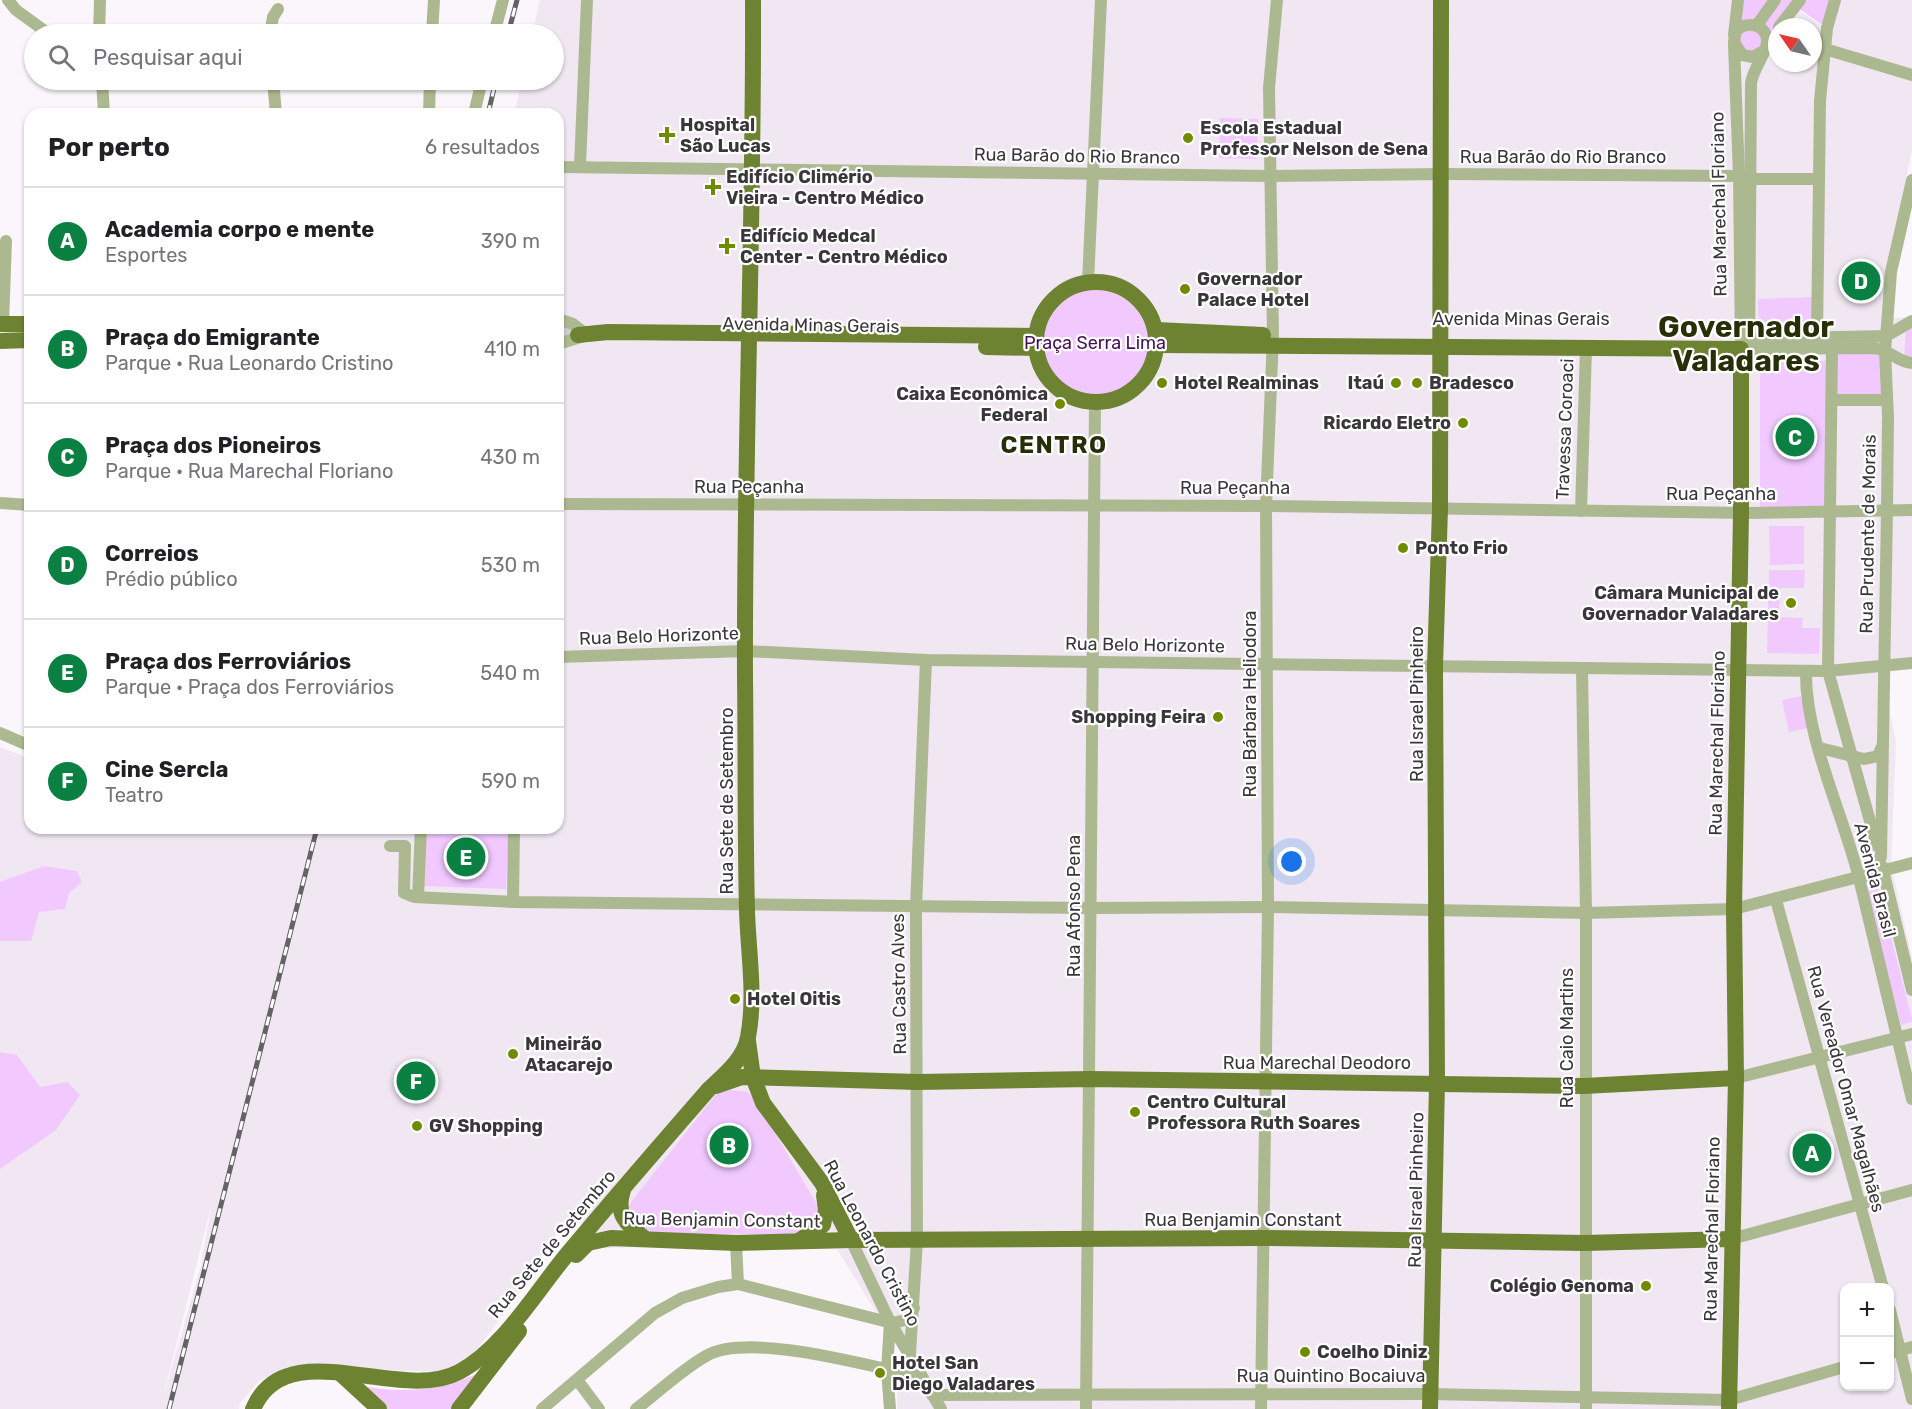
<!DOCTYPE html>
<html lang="pt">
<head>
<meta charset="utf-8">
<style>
	:root { --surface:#fff; --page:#f2f2f2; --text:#202124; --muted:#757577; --line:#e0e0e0; --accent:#0b8043 }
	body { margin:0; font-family:Rubik,sans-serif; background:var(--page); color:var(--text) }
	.controls { position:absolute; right:18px; bottom:18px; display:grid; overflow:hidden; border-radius:12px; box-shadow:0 2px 4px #0004 }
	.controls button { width:54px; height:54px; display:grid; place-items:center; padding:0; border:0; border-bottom:2px solid var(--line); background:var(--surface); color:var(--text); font:30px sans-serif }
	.compass { position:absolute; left:1768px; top:18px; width:54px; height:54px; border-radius:50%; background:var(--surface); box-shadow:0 2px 4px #0004; rotate:304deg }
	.you { position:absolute; left:1292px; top:862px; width:21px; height:21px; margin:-15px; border:4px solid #fff; border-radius:50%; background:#1a73e8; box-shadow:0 0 0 9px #1a73e833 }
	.badge { display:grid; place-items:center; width:39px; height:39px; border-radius:50%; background:var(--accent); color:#fff; font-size:20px; font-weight:700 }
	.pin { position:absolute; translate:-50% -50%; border:3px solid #fff; box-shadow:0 2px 6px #0006 }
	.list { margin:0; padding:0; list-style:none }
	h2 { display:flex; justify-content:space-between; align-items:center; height:78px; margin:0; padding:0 24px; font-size:26px }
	h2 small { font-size:20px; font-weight:400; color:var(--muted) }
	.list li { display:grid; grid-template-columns:39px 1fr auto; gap:18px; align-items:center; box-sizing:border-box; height:108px; padding:0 24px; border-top:2px solid var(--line) }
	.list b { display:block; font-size:22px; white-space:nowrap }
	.list p { margin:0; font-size:20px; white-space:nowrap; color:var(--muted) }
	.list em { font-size:20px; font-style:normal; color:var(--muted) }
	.icon { flex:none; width:33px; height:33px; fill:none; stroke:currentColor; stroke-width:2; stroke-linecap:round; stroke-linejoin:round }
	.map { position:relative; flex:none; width:1912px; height:1409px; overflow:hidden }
	.search { position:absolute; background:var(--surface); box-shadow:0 2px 4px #0004; left:24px; top:24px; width:540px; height:66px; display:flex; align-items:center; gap:15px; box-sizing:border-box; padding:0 21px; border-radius:33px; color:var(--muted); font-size:22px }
	.panel { position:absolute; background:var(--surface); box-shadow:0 2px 4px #0004; left:24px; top:108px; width:540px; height:726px; border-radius:18px }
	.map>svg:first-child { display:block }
	.built { fill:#f0e7f3; fill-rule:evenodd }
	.green { fill:#f1c9ff }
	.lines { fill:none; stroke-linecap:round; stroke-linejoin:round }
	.major-tunnel { stroke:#d3d0d4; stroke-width:16; stroke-dasharray:16 8; stroke-linecap:butt }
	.minor { stroke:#acb990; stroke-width:12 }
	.major { stroke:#6e8332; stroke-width:16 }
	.rail-casing { stroke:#646265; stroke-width:5 }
	.rail { stroke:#fff; stroke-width:3; stroke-dasharray:9; stroke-linecap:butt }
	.poi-dot { fill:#718b00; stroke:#fff; stroke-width:2 }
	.labels { text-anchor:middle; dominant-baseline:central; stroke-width:4.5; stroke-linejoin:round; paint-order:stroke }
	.poi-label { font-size:18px; font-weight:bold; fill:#39373a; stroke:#fff; text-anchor:start }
	.street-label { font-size:18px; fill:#39373a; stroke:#fff }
	.park-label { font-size:18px; fill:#470f58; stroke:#fff }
	.district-label { font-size:24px; font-weight:bold; letter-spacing:1.5px; fill:#262f08; stroke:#fff }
	.town-label { font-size:30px; font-weight:bold; fill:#262f08; stroke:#fff }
</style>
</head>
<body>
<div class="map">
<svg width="1912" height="1409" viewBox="0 0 1912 1409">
	<rect width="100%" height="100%" fill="#faf6fb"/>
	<path class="built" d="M540,0H1774L1767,43L1777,32V63H1813V27H1781L1797,9L1830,31L1837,0H1912V150L1883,287L1887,319L1912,316V658L1878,660L1896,741L1891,865L1912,957V1409H897V1390L906,1384L917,1386L911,1369L837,1249L733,1246L592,1248L576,1207L524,1278L519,1294L474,1353L445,1372L287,1367L259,1381L240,1403L239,1409H0V747L30,759V828H558V114H514L522,80H554V34H532ZM211,1207L201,1265L161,1405ZM1844,1288H1890V1386H1844Z"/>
	<g class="green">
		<polygon points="1741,0 1772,0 1755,24 1741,25"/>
		<polygon points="1775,0 1835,0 1827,28 1795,6 1767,42 1761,28"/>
		<polygon points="1742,30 1759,30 1763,46 1748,54 1737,37"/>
		<polygon points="1220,118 1258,119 1257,159 1219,158"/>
		<circle cx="1095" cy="343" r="53"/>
		<polygon points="1813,297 1813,333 1759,334 1758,299"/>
		<polygon points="1912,321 1912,363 1904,362 1906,324"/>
		<polygon points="1834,351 1882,352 1886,398 1833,398"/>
		<polygon points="1831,361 1831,512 1760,511 1760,362"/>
		<polygon points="1769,526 1804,526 1804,564 1770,565"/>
		<polygon points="1769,570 1805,570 1804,588 1780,588 1779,617 1803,618 1802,628 1820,628 1819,654 1767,653"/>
		<polygon points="1801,696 1808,728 1789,732 1782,700"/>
		<polygon points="427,828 509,828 506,889 424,886"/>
		<polygon points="44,866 77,871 82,882 69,893 65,909 39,912 31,941 0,941 0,882"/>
		<polygon points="1878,886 1912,1019 1912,1022 1901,1025 1866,890"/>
		<polygon points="0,1052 17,1055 40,1087 67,1082 80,1095 56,1130 0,1169"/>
		<polygon points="725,1089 747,1092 755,1099 819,1208 816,1225 803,1232 785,1234 651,1234 640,1231 628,1208 631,1202 717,1093"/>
		<path d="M479,1373L451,1409H386L363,1386C404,1394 441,1390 479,1373Z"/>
	</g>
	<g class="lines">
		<polyline class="major-tunnel" points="558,335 578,335"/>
		<g class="minor">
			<polyline points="8,0 16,10 49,34"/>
			<polyline points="1757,25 1775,0"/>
			<polyline points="1779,27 1800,0"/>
			<polyline points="99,34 100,0"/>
			<polyline points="270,34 273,17 278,9"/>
			<polyline points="432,34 434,0"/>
			<polyline points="494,34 503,0"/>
			<polyline points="1734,35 1738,0"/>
			<path d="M1734,45L1739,176L1741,349L1875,348C1889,350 1898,362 1912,363"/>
			<polyline points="1825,49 1912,75"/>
			<polyline points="102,80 104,114"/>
			<polyline points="273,80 276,114"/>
			<polyline points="429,114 430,80"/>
			<polyline points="474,114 482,80"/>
			<polyline points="580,166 587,0"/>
			<polyline points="558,167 1269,176 1443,174 1739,176"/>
			<polyline points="1750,179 1819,179"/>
			<polyline points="1088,282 1101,0"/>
			<polyline points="558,319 573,324 587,335 558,344"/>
			<polyline points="3,324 6,241"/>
			<polyline points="1886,336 1912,321"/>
			<polyline points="1817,337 1820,101 1827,28 1835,0"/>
			<polyline points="1743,339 1886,336"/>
			<polyline points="1832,348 1828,671 1877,846"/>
			<path d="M1749,363L1751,83C1753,69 1765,55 1767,43C1768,24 1747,20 1736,31L1734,42L1742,55L1753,57L1762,52"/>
			<polyline points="1832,400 1887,400"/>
			<polyline points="0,503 30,505"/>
			<polyline points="558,504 1266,506 1748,513 1912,510"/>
			<polyline points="1581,511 1586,348"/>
			<polyline points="558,657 745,651 926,660 1828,671 1912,663"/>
			<polyline points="1582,668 1586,913 1586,1409"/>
			<path d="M1806,671C1805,738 1843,813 1859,878C1877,951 1894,1026 1912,1099"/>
			<polyline points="0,733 30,746"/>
			<polyline points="1820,748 1864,759 1878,756 1883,744"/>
			<polyline points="390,846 405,846 404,893 414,897 513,902 1092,908 1268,907 1586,913 1734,909 1912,863"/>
			<polyline points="1882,866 1912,990"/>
			<polyline points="1866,876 1881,857 1887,510 1888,417 1885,351 1891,272 1912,180"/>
			<polyline points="418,897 421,828"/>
			<polyline points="1776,900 1883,1288"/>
			<polyline points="513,902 514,828"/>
			<polyline points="1736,1078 1912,1034"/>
			<polyline points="1731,1239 1912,1190"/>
			<polyline points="851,1240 890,1322 941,1409"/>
			<polyline points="736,1243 738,1284"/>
			<polyline points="1890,1310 1912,1399"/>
			<polyline points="1890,1353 1912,1347"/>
			<polyline points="910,1354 917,1240 916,907 926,660"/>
			<polyline points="578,1381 599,1409"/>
			<polyline points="932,1395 1430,1394 1729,1400 1844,1367"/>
			<polyline points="542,1409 655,1313 682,1298 718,1287 738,1284 892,1323 906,1320 914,1308"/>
			<path d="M636,1409C659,1392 681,1370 706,1356C749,1331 872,1367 922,1377"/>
			<polyline points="890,1409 887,1370 890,1322"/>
			<polyline points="1086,1409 1095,403"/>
			<polyline points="1261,1409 1268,907 1266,506 1273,336 1269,88 1277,0"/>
		</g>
		<g class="major">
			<circle cx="1096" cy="342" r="60"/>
			<polyline points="0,324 30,324"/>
			<polyline points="1156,330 1263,335"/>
			<polyline points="578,335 608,332 1036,336"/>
			<polyline points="0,341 30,340"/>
			<polyline points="1157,345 1741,349 1741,513 1734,909 1736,1078 1729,1409"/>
			<polyline points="986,347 1036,348"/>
			<polyline points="748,1041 753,1077 763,1103 822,1183 851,1240"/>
			<polyline points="716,1086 742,1077 918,1082 1090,1079 1584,1086 1736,1078"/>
			<path d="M623,1190C615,1215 626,1223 644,1238"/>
			<polyline points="800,1240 823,1225 826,1210 824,1195"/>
			<polyline points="576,1255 588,1243 611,1238 736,1243 851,1240 1264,1238 1585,1243 1731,1239"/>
			<polyline points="341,1374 379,1409"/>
			<path d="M253,1409C286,1331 400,1404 459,1372C503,1349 537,1290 569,1252C615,1197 662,1143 709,1089C724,1075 745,1058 748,1037C756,996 748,951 747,910C745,832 746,754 745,677C744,451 754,226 753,0"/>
			<polyline points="459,1409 519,1331"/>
			<polyline points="1430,1409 1437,1083 1435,666 1440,509 1441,0"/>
		</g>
		<g class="rail-casing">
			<g id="rail">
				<polyline points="508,34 517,0"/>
				<polyline points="488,114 496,80"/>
				<polyline points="169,1409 317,828"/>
			</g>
		</g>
		<use href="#rail" class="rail"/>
	</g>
	<g class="poi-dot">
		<path d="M664 126h6v6h6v6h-6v6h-6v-6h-6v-6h6z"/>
		<circle cx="1188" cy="138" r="6"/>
		<path d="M710 178h6v6h6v6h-6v6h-6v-6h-6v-6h6z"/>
		<path d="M724 237h6v6h6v6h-6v6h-6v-6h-6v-6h6z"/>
		<circle cx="1185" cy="289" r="6"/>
		<circle cx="1162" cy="383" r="6"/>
		<circle cx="1396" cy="383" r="6"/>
		<circle cx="1417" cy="383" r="6"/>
		<circle cx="1060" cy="404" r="6"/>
		<circle cx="1463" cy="423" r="6"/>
		<circle cx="1403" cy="548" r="6"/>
		<circle cx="1791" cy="603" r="6"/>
		<circle cx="1218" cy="717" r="6"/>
		<circle cx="735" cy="999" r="6"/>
		<circle cx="513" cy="1054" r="6"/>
		<circle cx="1135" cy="1112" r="6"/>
		<circle cx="417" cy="1126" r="6"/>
		<circle cx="1646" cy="1286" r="6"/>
		<circle cx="1305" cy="1352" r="6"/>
		<circle cx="880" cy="1373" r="6"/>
	</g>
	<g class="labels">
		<g class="poi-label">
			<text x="680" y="125">Hospital<tspan x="680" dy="21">São Lucas</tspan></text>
			<text x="1200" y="128">Escola Estadual<tspan x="1200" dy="21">Professor Nelson de Sena</tspan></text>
			<text x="726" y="177">Edifício Climério<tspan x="726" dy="21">Vieira - Centro Médico</tspan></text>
			<text x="740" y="236">Edifício Medcal<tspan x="740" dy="21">Center - Centro Médico</tspan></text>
			<text x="1197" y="279">Governador<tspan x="1197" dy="21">Palace Hotel</tspan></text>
			<text x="1174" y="383">Hotel Realminas</text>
			<text x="1384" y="383" text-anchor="end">Itaú</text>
			<text x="1429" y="383">Bradesco</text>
			<text x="1048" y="394" text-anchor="end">Caixa Econômica<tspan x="1048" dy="21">Federal</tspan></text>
			<text x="1451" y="423" text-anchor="end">Ricardo Eletro</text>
			<text x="1415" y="548">Ponto Frio</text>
			<text x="1779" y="593" text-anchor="end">Câmara Municipal de<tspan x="1779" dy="21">Governador Valadares</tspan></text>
			<text x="1206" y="717" text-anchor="end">Shopping Feira</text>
			<text x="747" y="999">Hotel Oitis</text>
			<text x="525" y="1044">Mineirão<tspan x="525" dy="21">Atacarejo</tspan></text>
			<text x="1147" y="1102">Centro Cultural<tspan x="1147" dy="21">Professora Ruth Soares</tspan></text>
			<text x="429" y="1126">GV Shopping</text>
			<text x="1634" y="1286" text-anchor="end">Colégio Genoma</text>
			<text x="1317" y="1352">Coelho Diniz</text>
			<text x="892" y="1363">Hotel San<tspan x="892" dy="21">Diego Valadares</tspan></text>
		</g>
		<g class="street-label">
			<text transform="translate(1077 156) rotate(1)">Rua Barão do Rio Branco</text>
			<text x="1563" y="157">Rua Barão do Rio Branco</text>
			<text transform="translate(1719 204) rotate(-91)">Rua Marechal Floriano</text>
			<text x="1521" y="319">Avenida Minas Gerais</text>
			<text transform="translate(811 325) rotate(1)">Avenida Minas Gerais</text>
			<text transform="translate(1565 429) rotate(-88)">Travessa Coroaci</text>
			<text x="749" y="487">Rua Peçanha</text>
			<text x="1235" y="488">Rua Peçanha</text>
			<text x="1721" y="494">Rua Peçanha</text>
			<text transform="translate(1868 534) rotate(-89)">Rua Prudente de Morais</text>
			<text transform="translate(659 636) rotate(-2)">Rua Belo Horizonte</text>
			<text transform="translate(1145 645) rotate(1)">Rua Belo Horizonte</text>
			<text transform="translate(1250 704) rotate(-90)">Rua Bárbara Heliodora</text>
			<text transform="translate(1417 704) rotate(-90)">Rua Israel Pinheiro</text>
			<text transform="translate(1717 743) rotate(-89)">Rua Marechal Floriano</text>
			<text transform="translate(727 801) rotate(-90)">Rua Sete de Setembro</text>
			<text transform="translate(1875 880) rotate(75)">Avenida Brasil</text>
			<text transform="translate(1074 906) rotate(-90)">Rua Afonso Pena</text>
			<text transform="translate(899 984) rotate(-91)">Rua Castro Alves</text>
			<text transform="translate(1567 1038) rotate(-90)">Rua Caio Martins</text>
			<text x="1317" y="1063">Rua Marechal Deodoro</text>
			<text transform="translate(1846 1089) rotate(75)">Rua Vereador Omar Magalhães</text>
			<text transform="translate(1416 1190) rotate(-89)">Rua Israel Pinheiro</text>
			<text transform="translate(722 1220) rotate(1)">Rua Benjamin Constant</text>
			<text x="1243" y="1220">Rua Benjamin Constant</text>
			<text transform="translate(1712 1229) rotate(-89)">Rua Marechal Floriano</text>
			<text transform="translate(872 1243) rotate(62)">Rua Leonardo Cristino</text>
			<text transform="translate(552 1244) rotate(-50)">Rua Sete de Setembro</text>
			<text x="1331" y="1376">Rua Quintino Bocaiuva</text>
		</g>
		<g class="park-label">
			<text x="1095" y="343">Praça Serra Lima</text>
		</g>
		<g class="district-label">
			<text x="1054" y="445">CENTRO</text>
		</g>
		<g class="town-label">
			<text x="1746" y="327">Governador<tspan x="1746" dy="34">Valadares</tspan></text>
		</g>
	</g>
</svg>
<div class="controls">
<button>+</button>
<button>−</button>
</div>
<svg class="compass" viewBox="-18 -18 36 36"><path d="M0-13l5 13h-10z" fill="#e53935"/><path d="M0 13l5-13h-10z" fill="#757577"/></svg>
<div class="you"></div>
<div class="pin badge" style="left:1812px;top:1153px">A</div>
<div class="pin badge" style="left:729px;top:1145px">B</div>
<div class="pin badge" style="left:1795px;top:437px">C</div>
<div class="pin badge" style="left:1861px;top:281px">D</div>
<div class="pin badge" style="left:466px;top:857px">E</div>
<div class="pin badge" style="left:416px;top:1081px">F</div>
<div class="search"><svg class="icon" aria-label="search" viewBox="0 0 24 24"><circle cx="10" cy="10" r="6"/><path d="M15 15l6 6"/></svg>Pesquisar aqui</div>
<section class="panel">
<h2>Por perto<small>6 resultados</small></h2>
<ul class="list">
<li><span class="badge">A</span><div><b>Academia corpo e mente</b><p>Esportes</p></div><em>390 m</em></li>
<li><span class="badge">B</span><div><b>Praça do Emigrante</b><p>Parque · Rua Leonardo Cristino</p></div><em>410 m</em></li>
<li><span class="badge">C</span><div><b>Praça dos Pioneiros</b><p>Parque · Rua Marechal Floriano</p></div><em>430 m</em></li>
<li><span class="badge">D</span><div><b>Correios</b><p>Prédio público</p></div><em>530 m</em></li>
<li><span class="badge">E</span><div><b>Praça dos Ferroviários</b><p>Parque · Praça dos Ferroviários</p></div><em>540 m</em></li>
<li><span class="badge">F</span><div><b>Cine Sercla</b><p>Teatro</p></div><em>590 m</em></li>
</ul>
</section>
</div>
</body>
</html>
